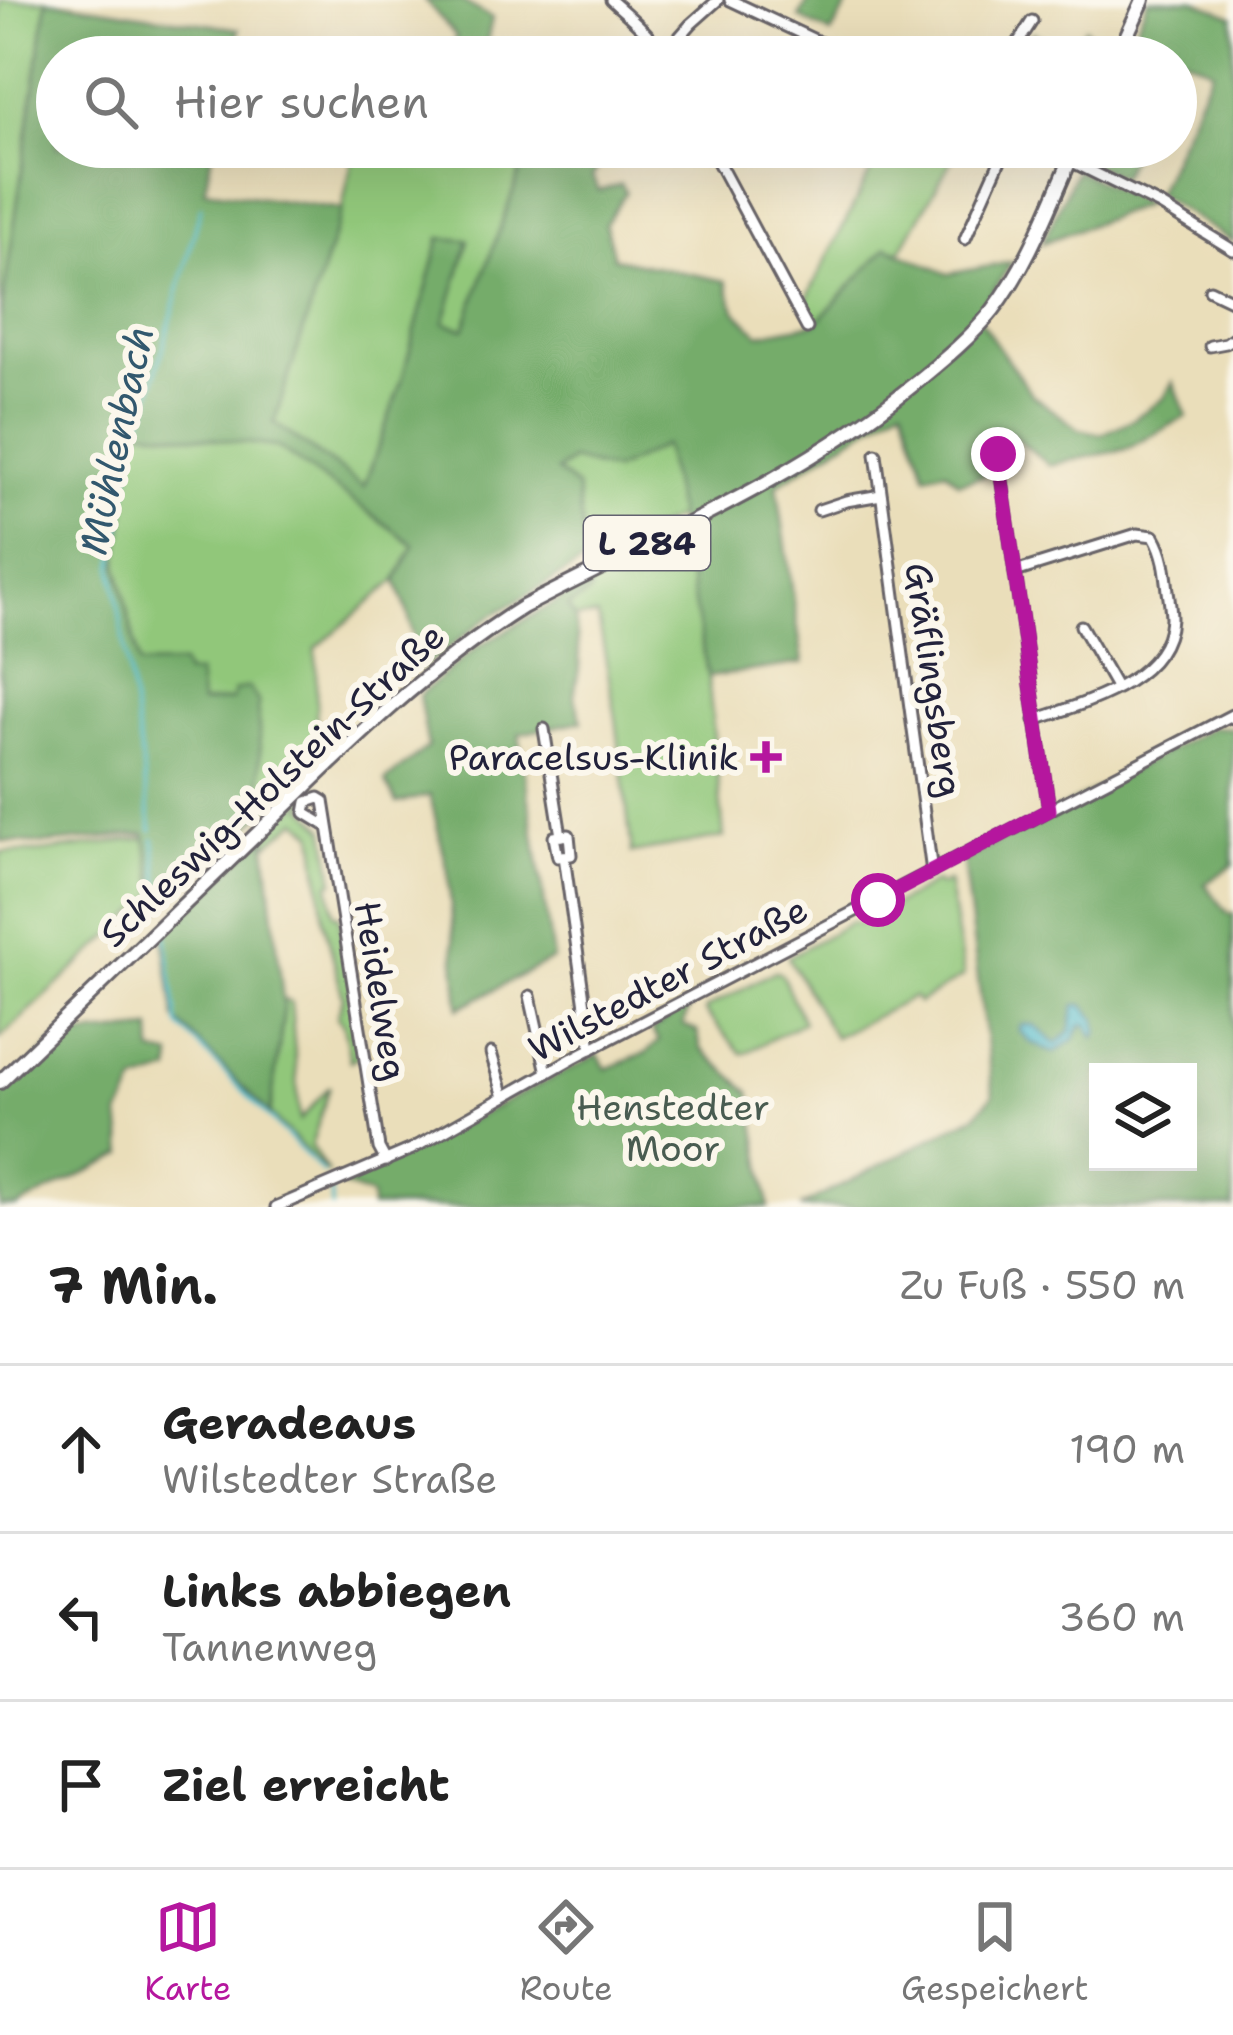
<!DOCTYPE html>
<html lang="de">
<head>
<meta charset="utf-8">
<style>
	:root { --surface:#fff; --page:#f2f2f2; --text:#222; --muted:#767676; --line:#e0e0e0; --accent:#b5179e }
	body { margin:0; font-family:"Shantell Sans",sans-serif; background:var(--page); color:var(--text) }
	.controls { position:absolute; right:36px; bottom:36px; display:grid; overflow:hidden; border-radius:0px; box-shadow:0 12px 48px #0002 }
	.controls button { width:108px; height:108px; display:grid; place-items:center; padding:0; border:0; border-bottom:3px solid var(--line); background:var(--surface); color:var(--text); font:60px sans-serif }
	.stop { position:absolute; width:36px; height:36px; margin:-27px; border:9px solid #b5179e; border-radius:50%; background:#fff }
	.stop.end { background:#b5179e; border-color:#fff; box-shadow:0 3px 12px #0008 }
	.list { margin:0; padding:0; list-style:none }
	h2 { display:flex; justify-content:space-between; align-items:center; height:156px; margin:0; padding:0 48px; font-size:51px }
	h2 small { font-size:39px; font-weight:400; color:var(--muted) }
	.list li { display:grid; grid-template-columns:78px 1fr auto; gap:36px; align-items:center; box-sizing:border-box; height:168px; padding:0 48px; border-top:3px solid var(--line) }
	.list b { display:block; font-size:45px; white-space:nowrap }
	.list p { margin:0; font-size:39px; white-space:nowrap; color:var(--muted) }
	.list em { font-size:39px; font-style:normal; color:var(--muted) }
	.icon { flex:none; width:66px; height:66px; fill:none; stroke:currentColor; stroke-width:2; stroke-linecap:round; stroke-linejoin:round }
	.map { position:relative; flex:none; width:1233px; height:1207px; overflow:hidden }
	.search { position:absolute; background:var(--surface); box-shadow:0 12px 48px #0002; left:36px; right:36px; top:36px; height:132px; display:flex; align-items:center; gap:30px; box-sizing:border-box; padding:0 42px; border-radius:66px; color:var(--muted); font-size:45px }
	.sheet { height:660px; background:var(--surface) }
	nav { display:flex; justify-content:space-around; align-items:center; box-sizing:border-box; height:168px; border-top:3px solid var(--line); background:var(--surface); font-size:33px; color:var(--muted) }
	nav a { display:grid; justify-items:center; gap:6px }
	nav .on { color:var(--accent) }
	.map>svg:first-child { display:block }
	.green { fill:#91c77a; stroke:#5a745a; stroke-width:3 }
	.forest { fill:#74ac6a; stroke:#4b6752; stroke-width:3; fill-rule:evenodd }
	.water { fill:#50bbcc; stroke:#396e84; stroke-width:3 }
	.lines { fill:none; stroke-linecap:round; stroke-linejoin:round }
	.stream { stroke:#50bbcc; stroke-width:3 }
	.minor-casing { stroke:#686467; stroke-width:15 }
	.major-casing { stroke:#686467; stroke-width:18 }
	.minor { stroke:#fff; stroke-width:9 }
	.major { stroke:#fff; stroke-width:12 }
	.route { stroke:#b5179e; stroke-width:15 }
	.poi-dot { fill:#b5179e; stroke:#fbf7ec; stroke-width:4.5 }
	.labels { text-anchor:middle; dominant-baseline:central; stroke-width:12; stroke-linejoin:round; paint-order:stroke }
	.shield { fill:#fbf7ec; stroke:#636270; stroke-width:3 }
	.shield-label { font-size:33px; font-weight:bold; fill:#22223b }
	.street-label { font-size:36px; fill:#22223b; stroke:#fbf7ec }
	.poi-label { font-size:36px; fill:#22223b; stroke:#fbf7ec; text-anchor:end }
	.park-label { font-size:36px; fill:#495c51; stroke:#fbf7ec }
	.water-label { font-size:39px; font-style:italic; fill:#32586e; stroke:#fbf7ec }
</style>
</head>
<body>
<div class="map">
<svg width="1233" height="1207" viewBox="0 0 1233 1207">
	<rect width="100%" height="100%" fill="#fbf7ec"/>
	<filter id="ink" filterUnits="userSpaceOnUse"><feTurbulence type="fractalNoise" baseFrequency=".00833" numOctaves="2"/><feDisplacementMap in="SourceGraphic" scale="24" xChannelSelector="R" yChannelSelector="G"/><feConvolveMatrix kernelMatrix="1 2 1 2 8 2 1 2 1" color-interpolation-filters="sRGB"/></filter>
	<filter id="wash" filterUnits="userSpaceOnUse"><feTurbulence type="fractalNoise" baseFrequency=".004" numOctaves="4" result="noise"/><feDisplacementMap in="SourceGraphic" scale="48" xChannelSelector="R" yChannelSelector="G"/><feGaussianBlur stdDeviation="2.7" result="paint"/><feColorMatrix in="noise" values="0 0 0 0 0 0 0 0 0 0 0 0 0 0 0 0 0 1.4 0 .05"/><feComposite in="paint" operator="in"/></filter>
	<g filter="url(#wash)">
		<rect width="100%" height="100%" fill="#eadeba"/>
		<g class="green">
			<polygon points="0,0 47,0 0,322"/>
			<polygon points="355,147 529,147 464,330 444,324 401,383 364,487 274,423 342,209"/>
			<polygon points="883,147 959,147 900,252 887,247 816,323 805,302"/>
			<polygon points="136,428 278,447 415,545 396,580 316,648 317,762 262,814 257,701 200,703 184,674 139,666 118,565"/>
			<polygon points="664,445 679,517 586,561 577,489 556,472 572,460 614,471"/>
			<polygon points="682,536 708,677 724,837 632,853 616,718 598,616 575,618 567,607 590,593 589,583"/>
			<polygon points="319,785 320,792 303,806 326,829 334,882 329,884 334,914 339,915 362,1054 350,1061 343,1025 337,1017 343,998 324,921 314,833 298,820 267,845 265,836"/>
			<polygon points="146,838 156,894 0,1038 0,852 41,852"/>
			<polygon points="948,881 964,976 918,1003 914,997 834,1037 788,957 851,922 860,924 936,882 939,886"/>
			<polygon points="775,971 782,975 803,1022 745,1053 741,1053 705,1012 707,1008"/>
			<polygon points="283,999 291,1002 300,1120 330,1086 311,1146 329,1174 270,1114 284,1009"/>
		</g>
		<g class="forest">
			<polygon points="47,0 239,29 233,57 57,57 57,147 213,147 205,190 342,209 274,423 364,487 401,383 440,238 469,240 444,323 464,329 529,147 611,147 592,177 599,191 621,184 626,192 605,224 614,258 726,281 735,310 759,334 816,323 887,247 948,274 1012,262 977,316 1032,395 1079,429 1102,434 1132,420 1164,398 1173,382 1187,416 1127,449 1049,465 1010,433 982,435 983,476 958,482 946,470 926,475 903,405 777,485 803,663 708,677 664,445 614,471 572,460 557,471 577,488 586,561 486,619 420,670 408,614 396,580 414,545 278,447 136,429 118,565 139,665 182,664 185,674 198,674 201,703 232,700 234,691 248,687 258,701 262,814 160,910 145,834 43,844 0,841 0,322"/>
			<polygon points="425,0 460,0 492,18 484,55 450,57 456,36"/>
			<polygon points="809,0 851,0 831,34 799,17"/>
			<polygon points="1148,0 1194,0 1233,16 1233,242 1156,194 1212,69 1179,55 1176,59 1123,57"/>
			<polygon points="1085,28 1107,57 1016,57 1033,32 1068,53"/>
			<polygon points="1083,147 1135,147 1121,177 1078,157"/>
			<polygon points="1076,170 1146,204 1042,243"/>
			<polygon points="589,583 590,592 568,607 575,618 580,663 574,695 582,721 519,734 553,959 459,1008 448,872 430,795 397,803 385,781 428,747 419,695 476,648"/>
			<path d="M1212,727L1233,728V865L1205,884L1229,914L1233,913V1207H800L976,1115L993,1095L963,861ZM1098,1072H1188V1162H1098Z"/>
			<polygon points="265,836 284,1009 270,1114 175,1019 163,935"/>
			<polygon points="690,1004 683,1025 697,1031 701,1049 750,1092 769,1207 371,1207 371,1196 341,1185 598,1055 606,1069 646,1053 659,1041 652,1030"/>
			<polygon points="152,1029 153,1053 172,1056 171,1072 136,1083 120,1116 124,1154 17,1207 0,1207 0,1096 60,1037"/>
		</g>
		<polygon class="water" points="1075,1005 1083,1005 1097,1020 1098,1032 1094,1038 1087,1024 1081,1025 1074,1039 1054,1053 1030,1042 1019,1030 1022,1025 1034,1025 1056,1044 1070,1031"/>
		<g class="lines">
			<g class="stream">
				<polyline points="152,831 113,568 137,431 146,411 201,207"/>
				<polyline points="154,839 162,903"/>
				<polyline points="166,932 178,1025 323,1173"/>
				<polyline points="331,1189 332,1207"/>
			</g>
		</g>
	</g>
	<g filter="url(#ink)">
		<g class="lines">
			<g class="minor-casing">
				<g id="minor">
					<path d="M611,0C630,17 651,34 664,57"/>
					<polyline points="730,0 851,57"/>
					<polyline points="663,56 691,24 718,0"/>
					<polyline points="1009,57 1032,21"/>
					<polyline points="710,147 807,328"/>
					<polyline points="1042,147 1160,205 1233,250"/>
					<polyline points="965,239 1006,147"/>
					<polyline points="1210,290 1233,301"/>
					<polyline points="1210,346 1226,343 1233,338"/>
					<polyline points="876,454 932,872"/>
					<polyline points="998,454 1049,810"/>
					<polyline points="819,510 846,501 881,495"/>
					<path d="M1015,572L1137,534L1154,536C1164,553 1166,571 1168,591C1169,599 1171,610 1171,619C1167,682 1084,703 1035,720"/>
					<polyline points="1081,626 1116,687"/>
					<polyline points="544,729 561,836 569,835 571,855 564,856 591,1049"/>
					<polyline points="328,827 305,813 307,802 319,798 324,801 379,1148 386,1161"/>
					<polyline points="561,836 554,837 558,857 564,856"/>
					<polyline points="530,996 547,1073"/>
					<polyline points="491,1053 504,1097"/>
					<polyline points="276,1207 412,1149 573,1058 1232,715 1233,718"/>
				</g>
			</g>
			<g class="major-casing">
				<g id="major">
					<polyline points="1117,57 1143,0"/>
					<path d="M0,1082C86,999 172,916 258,833C341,752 424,669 523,607C655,538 796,480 913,385C941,362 970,339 993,310C1030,262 1051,202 1076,147"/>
				</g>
			</g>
			<use href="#minor" class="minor"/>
			<use href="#major" class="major"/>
		</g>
	</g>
	<g class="lines" filter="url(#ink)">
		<polyline class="route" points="878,900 1049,810 998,454"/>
	</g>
	<path class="poi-dot" d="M760 739h12v12h12v12h-12v12h-12v-12h-12v-12h12z"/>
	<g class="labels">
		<rect class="shield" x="584" y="516" width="126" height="54" rx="9"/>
		<g class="shield-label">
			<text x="647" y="543">L 284</text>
		</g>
		<g class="street-label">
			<text transform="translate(934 680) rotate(82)">Gräflingsberg</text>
			<text transform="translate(272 785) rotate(-43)">Schleswig-Holstein-Straße</text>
			<text transform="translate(668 979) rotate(-28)">Wilstedter Straße</text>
			<text transform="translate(381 991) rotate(81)">Heidelweg</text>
		</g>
		<g class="poi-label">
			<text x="739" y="757">Paracelsus-Klinik</text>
		</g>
		<g class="park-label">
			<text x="673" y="1107">Henstedter<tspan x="673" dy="41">Moor</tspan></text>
		</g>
		<g class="water-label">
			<text transform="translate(116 440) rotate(-78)">Mühlenbach</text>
		</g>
	</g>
</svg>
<div class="controls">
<button><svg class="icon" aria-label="layers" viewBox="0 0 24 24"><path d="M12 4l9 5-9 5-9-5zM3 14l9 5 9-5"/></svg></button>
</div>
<div class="stop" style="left:878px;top:900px"></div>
<div class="stop end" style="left:998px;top:454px"></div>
<div class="search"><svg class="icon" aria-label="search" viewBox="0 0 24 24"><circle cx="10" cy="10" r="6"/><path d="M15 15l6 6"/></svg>Hier suchen</div>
</div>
<section class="sheet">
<h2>7 Min.<small>Zu Fuß · 550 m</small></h2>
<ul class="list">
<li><svg class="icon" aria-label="ahead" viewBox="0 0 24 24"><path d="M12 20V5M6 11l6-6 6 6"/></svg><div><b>Geradeaus</b><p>Wilstedter Straße</p></div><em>190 m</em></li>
<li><svg class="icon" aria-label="left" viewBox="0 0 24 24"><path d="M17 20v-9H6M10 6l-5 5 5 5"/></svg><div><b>Links abbiegen</b><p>Tannenweg</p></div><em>360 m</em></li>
<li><svg class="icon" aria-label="arrive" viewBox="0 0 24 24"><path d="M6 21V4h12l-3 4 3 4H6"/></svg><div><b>Ziel erreicht</b></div></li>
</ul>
</section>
<nav>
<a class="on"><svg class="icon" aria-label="map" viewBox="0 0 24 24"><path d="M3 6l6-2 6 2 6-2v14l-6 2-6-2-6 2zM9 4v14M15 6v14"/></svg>Karte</a>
<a><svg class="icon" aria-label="directions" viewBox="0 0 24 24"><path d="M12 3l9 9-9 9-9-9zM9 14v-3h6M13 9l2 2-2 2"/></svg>Route</a>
<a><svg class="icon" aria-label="saved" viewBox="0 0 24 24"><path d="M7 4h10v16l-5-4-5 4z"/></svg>Gespeichert</a>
</nav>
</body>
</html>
